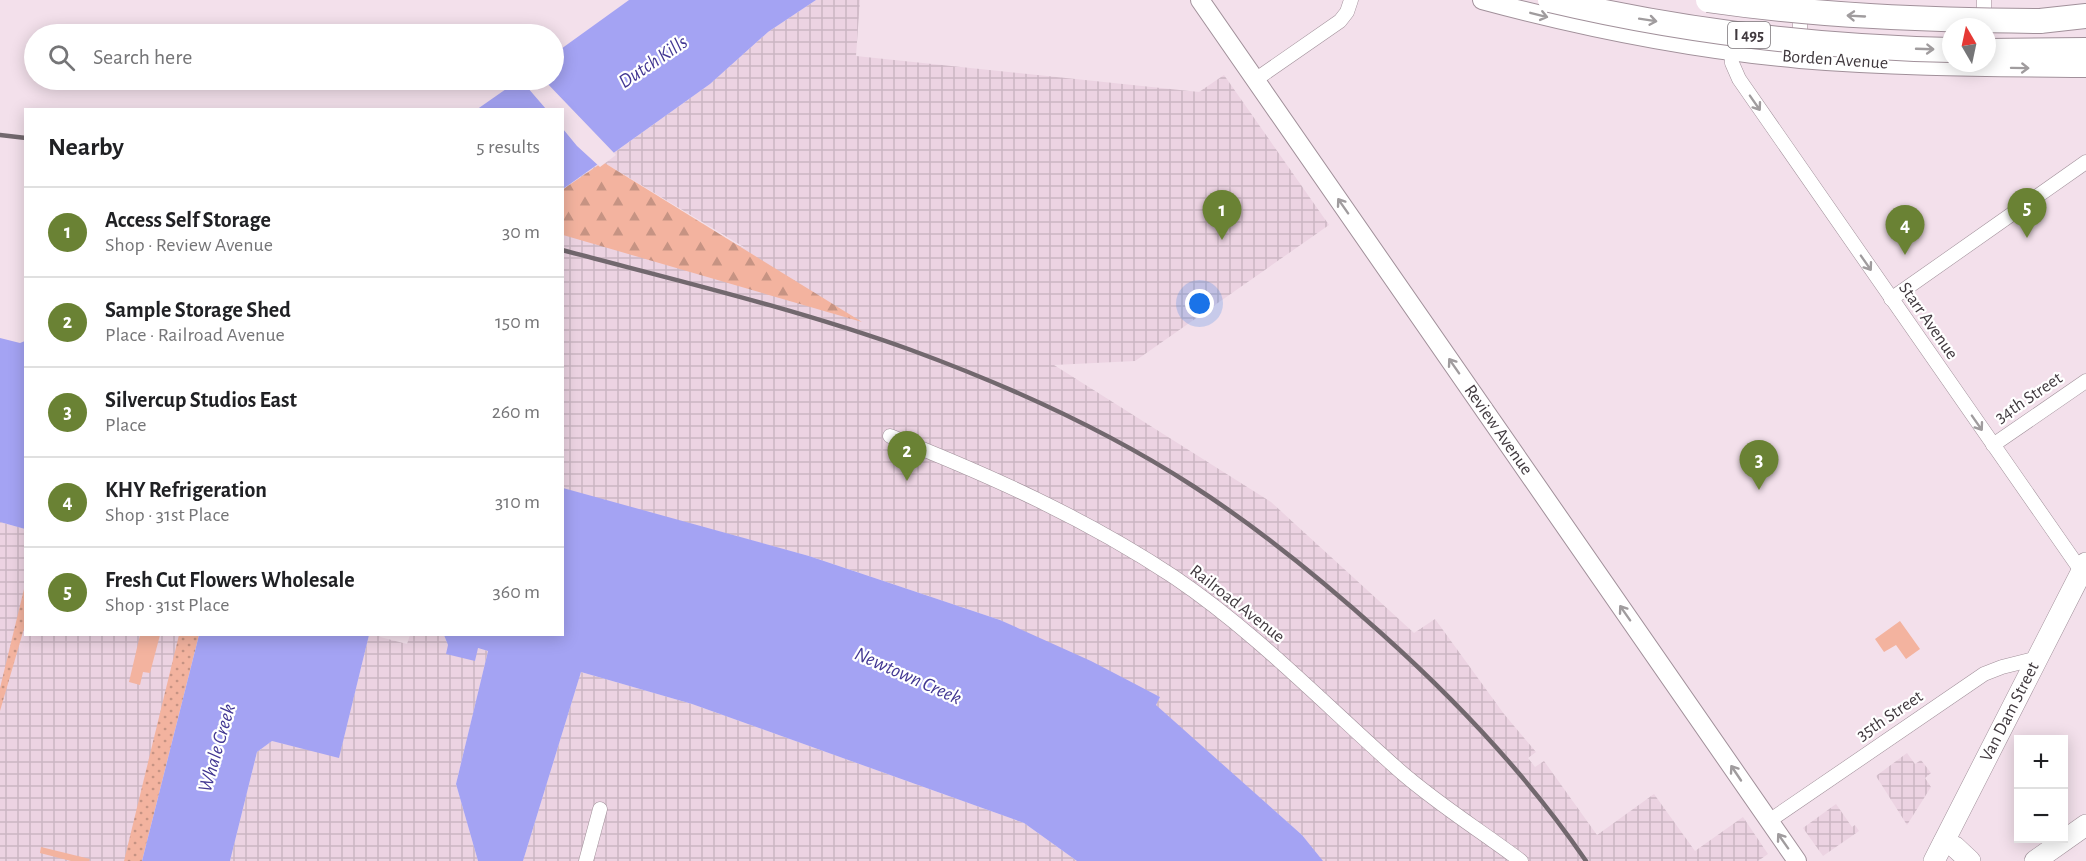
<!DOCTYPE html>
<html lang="en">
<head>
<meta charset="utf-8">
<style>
	:root { --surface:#fff; --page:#f6f6f6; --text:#202124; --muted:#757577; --line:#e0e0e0; --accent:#6a8234 }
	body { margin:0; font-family:"Alegreya Sans",sans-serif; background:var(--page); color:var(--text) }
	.controls { position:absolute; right:18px; bottom:18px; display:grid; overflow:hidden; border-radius:0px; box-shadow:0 3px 15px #0003 }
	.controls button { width:54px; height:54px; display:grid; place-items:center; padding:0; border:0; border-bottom:2px solid var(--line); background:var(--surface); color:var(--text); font:30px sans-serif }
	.compass { position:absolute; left:1942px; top:18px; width:54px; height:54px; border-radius:50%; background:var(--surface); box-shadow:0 3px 15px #0003; rotate:351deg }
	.you { position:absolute; left:1200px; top:304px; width:21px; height:21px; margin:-15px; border:4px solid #fff; border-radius:50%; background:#1a73e8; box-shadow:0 0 0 9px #1a73e833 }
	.badge { display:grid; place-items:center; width:39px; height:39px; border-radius:50%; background:var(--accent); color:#fff; font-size:20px; font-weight:700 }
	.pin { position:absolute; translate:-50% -50px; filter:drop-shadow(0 2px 3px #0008) }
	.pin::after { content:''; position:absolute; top:32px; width:21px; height:18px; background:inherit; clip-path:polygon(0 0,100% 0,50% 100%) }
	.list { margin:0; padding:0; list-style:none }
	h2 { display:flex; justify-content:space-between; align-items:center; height:78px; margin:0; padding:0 24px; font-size:26px }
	h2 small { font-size:20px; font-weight:400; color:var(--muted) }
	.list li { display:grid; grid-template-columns:39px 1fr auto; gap:18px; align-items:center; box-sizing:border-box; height:90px; padding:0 24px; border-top:2px solid var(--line) }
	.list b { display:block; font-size:22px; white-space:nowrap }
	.list p { margin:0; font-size:20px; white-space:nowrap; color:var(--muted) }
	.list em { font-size:20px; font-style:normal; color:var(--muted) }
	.icon { flex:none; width:33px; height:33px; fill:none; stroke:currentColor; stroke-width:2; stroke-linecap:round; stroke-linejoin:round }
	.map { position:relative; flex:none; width:2086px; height:861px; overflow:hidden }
	.search { position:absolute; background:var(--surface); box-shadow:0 3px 15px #0003; left:24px; top:24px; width:540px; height:66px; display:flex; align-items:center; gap:15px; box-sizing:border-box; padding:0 21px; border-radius:33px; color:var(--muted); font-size:22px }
	.panel { position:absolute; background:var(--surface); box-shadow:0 3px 15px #0003; left:24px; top:108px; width:540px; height:528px; border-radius:0px }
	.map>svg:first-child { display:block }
	.industrial { fill:url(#industrial-grid); fill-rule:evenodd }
	.green { fill:#f3b39f }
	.forest { fill:url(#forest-firs) }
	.park { fill:url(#park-dots) }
	.water { fill:#a4a3f3 }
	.pier { fill:#f3e0eb }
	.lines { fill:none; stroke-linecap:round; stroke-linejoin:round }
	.street-casing { stroke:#a1909a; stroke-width:15 }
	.secondary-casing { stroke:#a1909a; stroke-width:20 }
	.primary-casing { stroke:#a1909a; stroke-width:22 }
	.highway-casing { stroke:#a1909a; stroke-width:26 }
	.street { stroke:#fff; stroke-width:14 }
	.secondary { stroke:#fff; stroke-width:18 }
	.primary { stroke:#fff; stroke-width:21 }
	.highway { stroke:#fff; stroke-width:24 }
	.rail { stroke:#72686e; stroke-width:4.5 }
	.highway-bridge-casing { stroke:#a1909a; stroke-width:26; stroke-linecap:butt }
	.highway-bridge { stroke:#fff; stroke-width:24 }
	.oneway { stroke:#a09c9e }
	.labels { text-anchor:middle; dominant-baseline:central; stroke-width:4.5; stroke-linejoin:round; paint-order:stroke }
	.shield { fill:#fff; stroke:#797478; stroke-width:1.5 }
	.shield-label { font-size:16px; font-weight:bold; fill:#40393e }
	.street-label { font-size:18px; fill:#40393e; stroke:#fff }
	.water-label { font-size:20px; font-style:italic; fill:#423792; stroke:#fff }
</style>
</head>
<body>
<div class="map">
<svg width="2086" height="861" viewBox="0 0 2086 861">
	<defs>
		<pattern id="industrial-grid" width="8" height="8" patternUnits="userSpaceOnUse" patternTransform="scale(1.5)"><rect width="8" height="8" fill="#ecd3e2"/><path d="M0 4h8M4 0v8" fill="none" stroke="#cbb6c3"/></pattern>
		<pattern id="forest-firs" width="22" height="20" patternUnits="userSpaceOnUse" patternTransform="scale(1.5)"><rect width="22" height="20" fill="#f3b39f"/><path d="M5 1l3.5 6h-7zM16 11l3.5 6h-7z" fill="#c69383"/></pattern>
		<pattern id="park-dots" width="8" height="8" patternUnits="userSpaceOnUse" patternTransform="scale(1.5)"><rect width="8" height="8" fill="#f3b39f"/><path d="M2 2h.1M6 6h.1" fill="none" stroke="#c69383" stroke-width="1.8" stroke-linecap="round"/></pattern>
	</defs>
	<rect width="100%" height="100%" fill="#f3e0eb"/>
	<g class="industrial">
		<path d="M816,0H860L856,56L1199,92L1224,75L1329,225L1135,361L1054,365L1271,502L1414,633L1435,619L1504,714L1536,752L1528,758L1535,767L1544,761L1597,835L1654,794L1695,851L1743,817L1768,854L1758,861H1321L1302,835L1155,705L1160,697L1000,620L809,556L563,489L562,190L710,84L768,32ZM607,165H608L747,249L670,216Z"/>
		<polygon points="0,522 25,529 26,634 197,635 141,861 0,861"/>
		<polygon points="369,635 381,635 380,637 407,644 410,635 444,635 448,645 475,661 477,648 488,651 456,784 478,861 230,861 257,752 272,741 339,757"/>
		<polygon points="581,672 692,704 1024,823 1077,861 523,861"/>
		<polygon points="1907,753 1915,764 1921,760 1931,773 1925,778 1931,787 1907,825 1876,776"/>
		<polygon points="1836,804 1852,827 1855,825 1859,831 1823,856 1803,828"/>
	</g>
	<g class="green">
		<polygon points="1900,621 1920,649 1906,659 1896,645 1884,652 1875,639"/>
		<polygon points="140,635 160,635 150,673 143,672 140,685 129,682"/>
		<polygon points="41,847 90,859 89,861 71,861 40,853"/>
	</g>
	<polygon class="forest" points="603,162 862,322 563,235 562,190"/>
	<g class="park">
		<polygon points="25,585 25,625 0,711 0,688"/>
		<polygon points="179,635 199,635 142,861 124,861"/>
	</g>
	<g class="water">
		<polygon points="629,0 816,0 768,32 710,84 563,189 562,110 476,110 519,80 554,80 554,54"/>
		<polygon points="0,338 20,343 25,341 25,529 0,522"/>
		<polygon points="563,488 809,556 1000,620 1091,661 1160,697 1156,705 1302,835 1323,861 1077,861 1024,823 692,704 581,672 523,861 478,861 456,784 488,651 478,648 475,661 446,654 448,645 444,635 441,635 562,634"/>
		<polygon points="199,635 369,635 339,758 272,741 257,752 230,861 142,861"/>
	</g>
	<polygon class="pier" points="521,80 544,80 616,155 600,167 577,146 563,129 562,110 546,109"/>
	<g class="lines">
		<g class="street-casing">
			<g id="street">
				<polyline points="1984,0 1984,25"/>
				<polyline points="1800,48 1800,4"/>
				<polyline points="1731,51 1732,63 1739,79 2084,575"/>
				<polyline points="1255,80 1340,21 1347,12 1351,0"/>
				<polyline points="1891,299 2086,162"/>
				<path d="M890,436C989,475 1085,518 1174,577C1257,633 1326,706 1401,772C1439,805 1481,831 1521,861"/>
				<polyline points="1993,445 2086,381"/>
				<polyline points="1769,821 1984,674 2002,667 2038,658"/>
				<polyline points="586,861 600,809"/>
			</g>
		</g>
		<g class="secondary-casing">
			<g id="secondary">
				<polyline points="1200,0 1797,861"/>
				<path d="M1482,0C1586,28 1692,49 1800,59C1895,67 1990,67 2086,68"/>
			</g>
		</g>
		<g class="primary-casing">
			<g id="primary">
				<polyline points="1944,842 1955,847 1970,861"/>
				<polyline points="1934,861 2086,563"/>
				<polyline points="2035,861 2086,825"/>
			</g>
		</g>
		<g class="highway-casing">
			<g id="highway">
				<polyline points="2040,21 2086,16"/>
				<polyline points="1987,51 2086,50"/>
			</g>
		</g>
		<use href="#street" class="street"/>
		<use href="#secondary" class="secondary"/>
		<use href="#primary" class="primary"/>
		<use href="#highway" class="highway"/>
		<g class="rail">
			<polyline points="0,135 26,138"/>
			<path d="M562,250C679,281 797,309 911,350C1009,386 1105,429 1193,486C1260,529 1322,580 1381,633C1458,702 1528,776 1586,861"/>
		</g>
		<g class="highway-bridge-casing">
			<g id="highway-bridge">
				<path d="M1550,0C1681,31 1816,47 1951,50"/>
				<path d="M1708,0C1818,16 1929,20 2040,21"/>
			</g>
		</g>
		<use href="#highway-bridge" class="highway-bridge"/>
	</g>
	<defs><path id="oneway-shaft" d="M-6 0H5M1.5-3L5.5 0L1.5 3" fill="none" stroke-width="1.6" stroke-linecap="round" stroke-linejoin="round" transform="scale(1.5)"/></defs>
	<g class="oneway">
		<use href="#oneway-shaft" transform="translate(1539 15) rotate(14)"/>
		<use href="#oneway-shaft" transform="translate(1856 16) rotate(-177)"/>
		<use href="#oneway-shaft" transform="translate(1648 20) rotate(9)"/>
		<use href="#oneway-shaft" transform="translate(1925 49) rotate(2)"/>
		<use href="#oneway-shaft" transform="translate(2020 68) rotate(1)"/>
		<use href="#oneway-shaft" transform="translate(1755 103) rotate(55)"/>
		<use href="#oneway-shaft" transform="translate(1343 206) rotate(-125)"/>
		<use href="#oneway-shaft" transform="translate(1866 263) rotate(55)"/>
		<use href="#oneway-shaft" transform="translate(1454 366) rotate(-125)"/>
		<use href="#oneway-shaft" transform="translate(1977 423) rotate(55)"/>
		<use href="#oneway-shaft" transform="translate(1625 613) rotate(-125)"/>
		<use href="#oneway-shaft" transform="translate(1736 773) rotate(-124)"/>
		<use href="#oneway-shaft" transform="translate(1783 841) rotate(-125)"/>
	</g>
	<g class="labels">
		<rect class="shield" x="1728" y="22" width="42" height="26" rx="4.5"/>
		<g class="shield-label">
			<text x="1749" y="35">I 495</text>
		</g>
		<g class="street-label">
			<text transform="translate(1835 60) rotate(4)">Borden Avenue</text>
			<text transform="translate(1928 321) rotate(55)">Starr Avenue</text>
			<text transform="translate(2029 398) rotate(-34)">34th Street</text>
			<text transform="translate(1498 430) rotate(55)">Review Avenue</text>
			<text transform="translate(1237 604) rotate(38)">Railroad Avenue</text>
			<text transform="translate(2010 712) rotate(-63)">Van Dam Street</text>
			<text transform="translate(1890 716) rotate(-34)">35th Street</text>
		</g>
		<g class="water-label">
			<text transform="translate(653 62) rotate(-34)">Dutch Kills</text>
			<text transform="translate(908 676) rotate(24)">Newtown Creek</text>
			<text transform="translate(217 748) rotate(-74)">Whale Creek</text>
		</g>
	</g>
</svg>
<div class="controls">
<button>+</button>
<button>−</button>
</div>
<svg class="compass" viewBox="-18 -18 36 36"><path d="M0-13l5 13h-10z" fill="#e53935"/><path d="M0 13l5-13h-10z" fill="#757577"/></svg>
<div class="you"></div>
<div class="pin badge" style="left:1222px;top:240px">1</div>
<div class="pin badge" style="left:907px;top:481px">2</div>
<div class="pin badge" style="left:1759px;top:490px">3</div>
<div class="pin badge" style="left:1905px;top:255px">4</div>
<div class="pin badge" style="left:2027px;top:238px">5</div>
<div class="search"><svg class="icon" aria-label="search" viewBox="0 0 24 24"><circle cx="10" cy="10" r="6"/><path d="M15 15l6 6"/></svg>Search here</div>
<section class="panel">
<h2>Nearby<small>5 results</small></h2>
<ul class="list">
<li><span class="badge">1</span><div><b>Access Self Storage</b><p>Shop · Review Avenue</p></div><em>30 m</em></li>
<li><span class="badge">2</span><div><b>Sample Storage Shed</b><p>Place · Railroad Avenue</p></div><em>150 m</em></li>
<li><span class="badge">3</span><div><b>Silvercup Studios East</b><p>Place</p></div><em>260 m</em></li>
<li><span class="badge">4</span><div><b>KHY Refrigeration</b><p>Shop · 31st Place</p></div><em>310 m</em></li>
<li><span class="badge">5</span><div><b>Fresh Cut Flowers Wholesale</b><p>Shop · 31st Place</p></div><em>360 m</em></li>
</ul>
</section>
</div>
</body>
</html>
